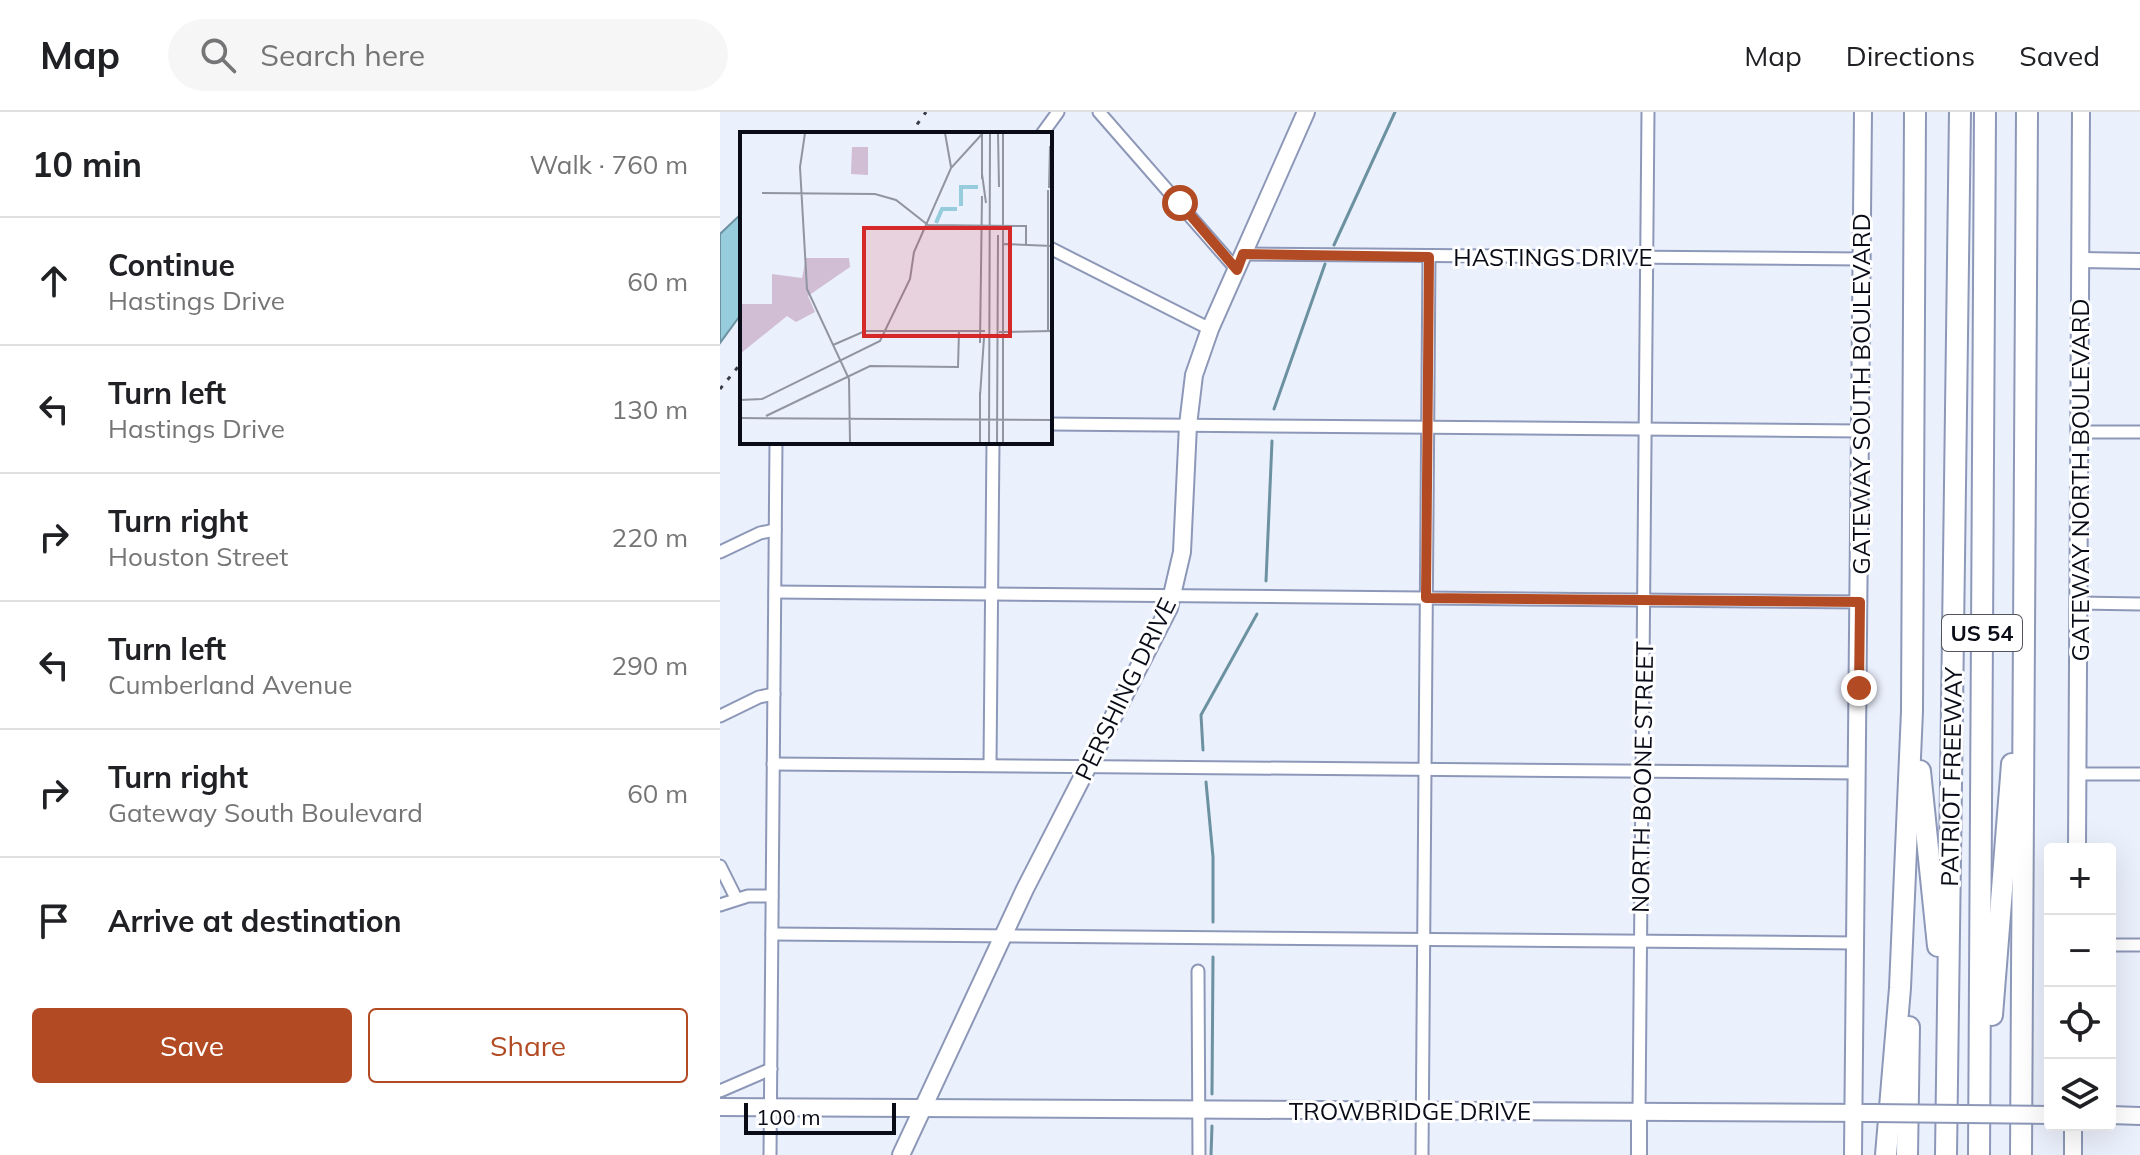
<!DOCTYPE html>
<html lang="en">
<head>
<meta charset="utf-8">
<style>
	:root { --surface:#fff; --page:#f6f6f6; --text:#202124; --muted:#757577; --line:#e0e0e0; --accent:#b24b24 }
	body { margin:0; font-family:Mulish,sans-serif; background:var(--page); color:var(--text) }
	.controls { position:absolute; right:24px; bottom:24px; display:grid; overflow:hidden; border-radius:8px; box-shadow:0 8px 32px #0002 }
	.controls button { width:72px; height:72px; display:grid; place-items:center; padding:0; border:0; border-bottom:2px solid var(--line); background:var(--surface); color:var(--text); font:40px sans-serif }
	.scale { position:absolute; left:24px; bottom:20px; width:152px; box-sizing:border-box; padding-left:8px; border:4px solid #090c17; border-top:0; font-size:22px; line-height:28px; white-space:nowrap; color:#090c17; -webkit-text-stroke:6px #fff; paint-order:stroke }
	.stop { position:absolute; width:24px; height:24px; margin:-18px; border:6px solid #b24b24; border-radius:50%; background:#fff }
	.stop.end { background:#b24b24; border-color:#fff; box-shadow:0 2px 8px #0008 }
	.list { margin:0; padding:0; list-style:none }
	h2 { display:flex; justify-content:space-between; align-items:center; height:104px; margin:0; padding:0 32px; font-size:34px }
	h2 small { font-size:26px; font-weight:400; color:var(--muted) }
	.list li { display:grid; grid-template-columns:52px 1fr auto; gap:24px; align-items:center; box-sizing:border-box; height:128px; padding:0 32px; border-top:2px solid var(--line) }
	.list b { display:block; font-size:30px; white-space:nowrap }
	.list p { margin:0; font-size:26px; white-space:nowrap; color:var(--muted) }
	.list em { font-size:26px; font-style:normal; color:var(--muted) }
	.actions { display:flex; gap:16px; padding:24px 32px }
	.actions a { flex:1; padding:18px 0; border:2px solid var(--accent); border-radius:8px; text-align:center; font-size:28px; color:var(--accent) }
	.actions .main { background:var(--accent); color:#fff }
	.icon { flex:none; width:44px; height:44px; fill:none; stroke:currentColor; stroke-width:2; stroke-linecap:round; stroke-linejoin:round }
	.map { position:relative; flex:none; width:1420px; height:1043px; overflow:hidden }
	header { display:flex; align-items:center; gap:48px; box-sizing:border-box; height:112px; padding:0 40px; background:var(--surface); border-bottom:2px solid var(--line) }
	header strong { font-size:38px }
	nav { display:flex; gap:44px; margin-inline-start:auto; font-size:28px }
	.search { width:560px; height:72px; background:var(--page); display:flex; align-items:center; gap:20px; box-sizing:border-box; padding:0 28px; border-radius:44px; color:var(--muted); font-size:30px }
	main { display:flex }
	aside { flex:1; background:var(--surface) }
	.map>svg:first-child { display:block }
	.water { fill:#96ccdc; stroke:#6c92a1; stroke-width:2 }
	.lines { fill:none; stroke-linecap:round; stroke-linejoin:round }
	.stream { stroke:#6c92a1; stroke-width:3 }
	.minor-casing { stroke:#8d98b8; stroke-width:15 }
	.tertiary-casing { stroke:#8d98b8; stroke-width:18 }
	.secondary-casing { stroke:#8d98b8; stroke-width:20 }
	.motorway-casing { stroke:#8d98b8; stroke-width:24 }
	.minor { stroke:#fff; stroke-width:11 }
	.tertiary { stroke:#fff; stroke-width:14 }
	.secondary { stroke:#fff; stroke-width:16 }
	.motorway { stroke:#fff; stroke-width:20 }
	.rail { stroke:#393c47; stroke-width:3; stroke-dasharray:4 8; stroke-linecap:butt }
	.secondary-bridge-casing { stroke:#8d98b8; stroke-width:20; stroke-linecap:butt }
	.secondary-bridge { stroke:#fff; stroke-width:16 }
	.route { stroke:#b24b24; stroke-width:10 }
	.labels { text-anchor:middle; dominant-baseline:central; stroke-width:6; stroke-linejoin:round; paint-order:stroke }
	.shield { fill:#fff; stroke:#53555d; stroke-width:2 }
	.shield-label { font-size:22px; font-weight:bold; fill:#090c17 }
	.street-label { font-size:24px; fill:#090c17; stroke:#fff }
	.inset-river { fill:none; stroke:#96ccdc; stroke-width:4 }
	.inset-road { fill:none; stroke:#9195a1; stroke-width:2 }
	.view { fill:#d62828; fill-opacity:0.15; stroke:#d62828; stroke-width:4 }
	.inset-edge { fill:none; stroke:#090c17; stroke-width:4 }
</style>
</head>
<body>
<header>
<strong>Map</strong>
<div class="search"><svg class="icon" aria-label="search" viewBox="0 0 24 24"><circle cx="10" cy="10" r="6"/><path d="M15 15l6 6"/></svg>Search here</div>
<nav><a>Map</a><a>Directions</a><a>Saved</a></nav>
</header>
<main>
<aside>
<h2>10 min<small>Walk · 760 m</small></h2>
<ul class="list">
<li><svg class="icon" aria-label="ahead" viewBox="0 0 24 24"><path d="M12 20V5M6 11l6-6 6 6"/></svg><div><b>Continue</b><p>Hastings Drive</p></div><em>60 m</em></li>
<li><svg class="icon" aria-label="left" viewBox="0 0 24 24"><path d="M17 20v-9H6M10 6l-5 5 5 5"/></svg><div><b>Turn left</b><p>Hastings Drive</p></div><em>130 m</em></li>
<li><svg class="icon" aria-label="right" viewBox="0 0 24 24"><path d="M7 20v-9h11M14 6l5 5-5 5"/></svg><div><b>Turn right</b><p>Houston Street</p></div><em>220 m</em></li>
<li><svg class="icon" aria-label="left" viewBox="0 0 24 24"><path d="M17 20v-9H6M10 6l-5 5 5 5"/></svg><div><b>Turn left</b><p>Cumberland Avenue</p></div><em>290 m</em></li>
<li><svg class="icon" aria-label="right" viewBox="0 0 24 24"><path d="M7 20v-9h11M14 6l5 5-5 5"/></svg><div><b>Turn right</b><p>Gateway South Boulevard</p></div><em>60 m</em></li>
<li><svg class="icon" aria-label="arrive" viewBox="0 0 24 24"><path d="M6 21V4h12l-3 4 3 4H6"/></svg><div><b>Arrive at destination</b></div></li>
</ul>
<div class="actions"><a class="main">Save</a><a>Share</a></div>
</aside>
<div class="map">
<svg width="1420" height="1043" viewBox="0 0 1420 1043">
	<rect width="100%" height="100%" fill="#ebf0fd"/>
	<polygon class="water" points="22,101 22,201 0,231 0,122"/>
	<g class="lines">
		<g class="stream">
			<polyline points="614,133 675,0"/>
			<polyline points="554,297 605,152"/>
			<polyline points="546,469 552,329"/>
			<polyline points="483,638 481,603 537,502"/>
			<polyline points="486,670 493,745 493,810"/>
			<polyline points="492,982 493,845"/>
			<polyline points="491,1043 492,1014"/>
		</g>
		<g class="minor-casing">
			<g id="minor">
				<polyline points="379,0 517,158"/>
				<polyline points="322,22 338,0"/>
				<polyline points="330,136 490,217"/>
				<polyline points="523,142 1142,147"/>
				<polyline points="330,312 1141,319"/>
				<polyline points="1360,320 1420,320"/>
				<polyline points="0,440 40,421 55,418"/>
				<polyline points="55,480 1140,490"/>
				<polyline points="1359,491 1420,492"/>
				<polyline points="0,604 39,585 54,582"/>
				<polyline points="53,652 1138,661"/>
				<polyline points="270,653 273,330"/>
				<polyline points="1357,662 1420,662"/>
				<polyline points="0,754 16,786"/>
				<polyline points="0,793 28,784 52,784"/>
				<polyline points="52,822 1137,831"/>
				<polyline points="1390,833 1420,833"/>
				<polyline points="478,859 479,1043"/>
				<polyline points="0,979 51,957"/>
				<polyline points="919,1000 928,0"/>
				<polyline points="50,1043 56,330"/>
				<polyline points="702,1043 709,145"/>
			</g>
		</g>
		<g class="tertiary-casing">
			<g id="tertiary">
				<polyline points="1361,148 1420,149"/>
				<polyline points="919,1043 919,1000"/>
			</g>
		</g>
		<g class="secondary-casing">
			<g id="secondary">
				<polyline points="1357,737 1361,0"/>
				<polyline points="0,995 1152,1001"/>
				<polyline points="1390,1003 1420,1004"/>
				<polyline points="181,1043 305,777 449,496 462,440 468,313 474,263 490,217 586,0"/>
				<polyline points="1133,1043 1143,0"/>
				<polyline points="1353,1043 1353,1013"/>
			</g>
		</g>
		<g class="motorway-casing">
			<g id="motorway">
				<polyline points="1200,659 1218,834"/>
				<polyline points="1272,903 1292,652"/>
				<polyline points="1166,1043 1180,876 1192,599 1195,0"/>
				<polyline points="1187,1043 1189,915"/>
				<polyline points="1226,1043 1240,0"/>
				<polyline points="1259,1043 1265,0"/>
				<polyline points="1301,1043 1307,0"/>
			</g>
		</g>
		<use href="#minor" class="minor"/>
		<use href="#tertiary" class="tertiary"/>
		<use href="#secondary" class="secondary"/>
		<use href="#motorway" class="motorway"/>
		<g class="rail">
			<polyline points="190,22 206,0"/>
			<polyline points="0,277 22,250"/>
		</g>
		<g class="secondary-bridge-casing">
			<polyline id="secondary-bridge" points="1152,1001 1330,1003"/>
		</g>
		<use href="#secondary-bridge" class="secondary-bridge"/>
	</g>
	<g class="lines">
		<polyline class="route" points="460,91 517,158 523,142 709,145 706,486 1140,490 1139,576"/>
	</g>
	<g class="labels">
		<rect class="shield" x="1222" y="503" width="80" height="36" rx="6"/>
		<g class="shield-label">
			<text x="1262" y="521">US 54</text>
		</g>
		<g class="street-label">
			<text x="833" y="145">HASTINGS DRIVE</text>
			<text transform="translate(1141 282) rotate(-90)">GATEWAY SOUTH BOULEVARD</text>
			<text transform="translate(1360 368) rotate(-90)">GATEWAY NORTH BOULEVARD</text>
			<text transform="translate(405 577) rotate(-64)">PERSHING DRIVE</text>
			<text transform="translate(922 665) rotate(-89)">NORTH BOONE STREET</text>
			<text transform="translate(1231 665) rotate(-89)">PATRIOT FREEWAY</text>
			<text x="690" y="999">TROWBRIDGE DRIVE</text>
		</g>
	</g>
	<g transform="translate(20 20)">
		<rect width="312" height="312" fill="#ebf0fd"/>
		<path d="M112,15H128V43L111,42ZM66,126H109L110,135L68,164L75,180L56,190L47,184L0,222V172H32V142L62,146Z" fill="#d1bdd4"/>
		<path class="inset-river" d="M221,74V55H238M196,91L202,77H217"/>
		<path class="inset-road" d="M65,1L60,35L67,157L109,247L110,311M205,1L211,35M242,1V47M258,1L259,55M242,42L246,71M309,56L310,14M22,61L135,62L156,68L188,93L286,94V112M264,112L312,114M308,198V58M259,200L312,199M240,211L242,64M93,213L125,199H245M240,264L244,206M0,268L22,267L140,209L170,147L174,120L211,36L243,1M26,284L130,234L218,235L219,199M0,286L312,288M240,311V260M249,311L250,1M257,311L258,103M263,311V1"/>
		<path class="view" d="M124,96H270V204H124Z"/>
		<rect width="312" height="312" class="inset-edge"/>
	</g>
</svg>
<div class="controls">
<button>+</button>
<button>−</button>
<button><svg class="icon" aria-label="locate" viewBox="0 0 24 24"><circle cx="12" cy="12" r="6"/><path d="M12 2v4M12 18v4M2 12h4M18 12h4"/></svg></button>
<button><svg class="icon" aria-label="layers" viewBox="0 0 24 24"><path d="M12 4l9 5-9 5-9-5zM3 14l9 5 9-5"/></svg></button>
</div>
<div class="scale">100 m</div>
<div class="stop" style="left:460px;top:91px"></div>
<div class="stop end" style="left:1139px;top:576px"></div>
</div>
</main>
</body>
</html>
